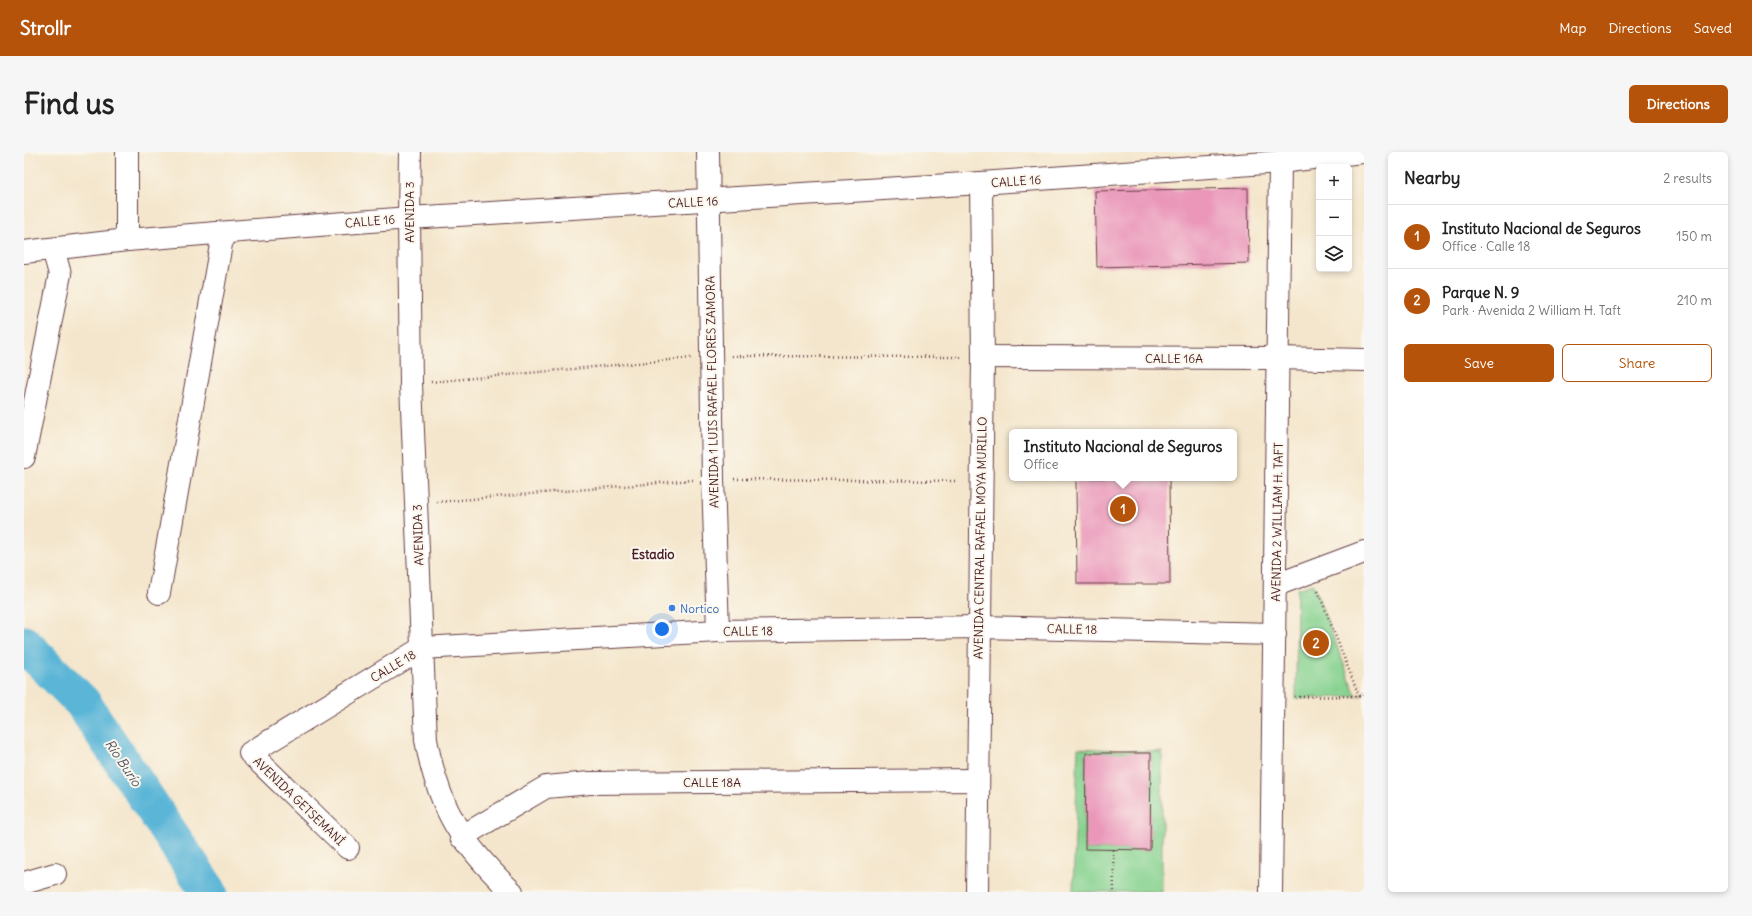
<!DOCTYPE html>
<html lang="en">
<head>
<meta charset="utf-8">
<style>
	:root { --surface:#fff; --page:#f6f6f6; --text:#222; --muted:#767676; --line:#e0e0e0; --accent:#b45309 }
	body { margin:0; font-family:Delius,sans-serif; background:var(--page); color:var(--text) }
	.controls { position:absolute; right:12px; top:12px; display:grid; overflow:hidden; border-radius:6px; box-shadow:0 2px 6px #0003 }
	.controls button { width:36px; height:36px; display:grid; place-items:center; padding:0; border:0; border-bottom:1px solid var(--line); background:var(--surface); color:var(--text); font:20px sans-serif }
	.you { position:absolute; left:638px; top:477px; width:14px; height:14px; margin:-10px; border:3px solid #fff; border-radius:50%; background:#1a73e8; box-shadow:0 0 0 6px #1a73e833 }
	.badge { display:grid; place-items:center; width:26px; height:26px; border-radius:50%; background:var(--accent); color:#fff; font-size:13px; font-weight:700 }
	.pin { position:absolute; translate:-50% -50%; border:2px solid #fff; box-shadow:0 1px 4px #0006 }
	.popup { position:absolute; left:985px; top:277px; width:228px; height:52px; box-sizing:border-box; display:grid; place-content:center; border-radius:6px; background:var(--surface); filter:drop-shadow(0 1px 3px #0005); font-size:13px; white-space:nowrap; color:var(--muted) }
	.popup b { font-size:15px; color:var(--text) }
	.popup::after { content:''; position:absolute; left:50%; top:100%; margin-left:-8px; border:8px solid transparent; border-top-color:var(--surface) }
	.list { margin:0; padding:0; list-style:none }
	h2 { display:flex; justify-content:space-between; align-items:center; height:52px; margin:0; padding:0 16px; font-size:17px }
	h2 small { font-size:13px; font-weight:400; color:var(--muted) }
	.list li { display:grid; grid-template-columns:26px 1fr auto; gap:12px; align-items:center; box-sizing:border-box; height:64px; padding:0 16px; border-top:1px solid var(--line) }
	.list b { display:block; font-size:15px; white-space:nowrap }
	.list p { margin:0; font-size:13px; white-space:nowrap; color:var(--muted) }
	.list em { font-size:13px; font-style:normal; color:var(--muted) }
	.actions { display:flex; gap:8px; padding:12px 16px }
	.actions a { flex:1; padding:9px 0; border:1px solid var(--accent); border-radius:6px; text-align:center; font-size:14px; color:var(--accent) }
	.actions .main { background:var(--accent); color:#fff }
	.icon { flex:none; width:22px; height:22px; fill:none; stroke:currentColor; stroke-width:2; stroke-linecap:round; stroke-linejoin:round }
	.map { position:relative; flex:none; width:1340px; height:740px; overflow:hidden; border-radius:6px }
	header { display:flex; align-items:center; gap:24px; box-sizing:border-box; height:56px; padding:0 20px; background:var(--accent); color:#fff }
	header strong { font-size:19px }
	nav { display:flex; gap:22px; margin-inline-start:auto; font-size:14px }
	.intro { display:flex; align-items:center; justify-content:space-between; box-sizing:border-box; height:96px; padding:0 24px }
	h1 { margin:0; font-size:28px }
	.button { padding:10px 18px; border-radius:6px; background:var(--accent); color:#fff; font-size:14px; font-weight:700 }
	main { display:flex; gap:24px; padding:0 24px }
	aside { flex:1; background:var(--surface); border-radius:6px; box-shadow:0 2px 6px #0003 }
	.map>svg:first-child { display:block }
	.green { fill:#86d290; stroke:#68785e; fill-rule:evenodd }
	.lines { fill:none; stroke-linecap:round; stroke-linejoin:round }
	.river { stroke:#5ab5d7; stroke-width:37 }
	.building { fill:#ea97ba }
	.minor-casing { stroke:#643d43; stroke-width:24 }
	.tertiary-casing { stroke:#643d43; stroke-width:24 }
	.path { stroke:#643d43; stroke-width:2.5; stroke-dasharray:1 3; stroke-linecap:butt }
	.minor { stroke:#fff; stroke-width:22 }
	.tertiary { stroke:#fff; stroke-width:22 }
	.shop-dot { fill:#3f7fe0; stroke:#fbf7ec; stroke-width:1.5 }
	.labels { text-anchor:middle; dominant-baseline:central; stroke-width:4; stroke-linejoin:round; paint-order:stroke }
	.street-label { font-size:12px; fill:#4a1f2b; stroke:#fbf7ec }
	.shop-label { font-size:12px; fill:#366cbe; stroke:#fbf7ec; text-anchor:start }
	.neighbourhood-label { font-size:13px; font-weight:bold; fill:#4a1f2b; stroke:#fbf7ec }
	.water-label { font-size:13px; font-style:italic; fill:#505467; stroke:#fbf7ec }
</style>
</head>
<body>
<header>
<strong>Strollr</strong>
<nav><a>Map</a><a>Directions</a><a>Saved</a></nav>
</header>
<div class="intro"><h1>Find us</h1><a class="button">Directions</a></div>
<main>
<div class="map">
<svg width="1340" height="740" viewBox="0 0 1340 740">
	<rect width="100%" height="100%" fill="#fbf7ec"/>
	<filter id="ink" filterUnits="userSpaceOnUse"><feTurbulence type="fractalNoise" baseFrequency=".025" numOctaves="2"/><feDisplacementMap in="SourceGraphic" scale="8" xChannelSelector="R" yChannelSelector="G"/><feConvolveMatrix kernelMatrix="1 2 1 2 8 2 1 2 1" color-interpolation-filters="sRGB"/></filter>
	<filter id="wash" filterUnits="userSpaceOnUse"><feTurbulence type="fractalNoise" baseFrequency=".012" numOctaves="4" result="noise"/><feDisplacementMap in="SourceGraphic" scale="16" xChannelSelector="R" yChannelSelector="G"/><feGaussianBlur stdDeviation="0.9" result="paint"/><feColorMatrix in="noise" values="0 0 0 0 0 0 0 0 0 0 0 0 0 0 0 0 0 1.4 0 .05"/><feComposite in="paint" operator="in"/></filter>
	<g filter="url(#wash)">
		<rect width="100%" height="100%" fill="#f4e6cc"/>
		<g class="green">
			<polygon points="1289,432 1332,544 1340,543 1332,544 1272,547 1273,437"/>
			<path d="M1054,596L1138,600V740H1049ZM1062,601H1127L1126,698L1061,697Z"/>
		</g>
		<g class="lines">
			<polyline class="river" points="0,492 58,550 185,740"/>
		</g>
		<g id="blocks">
			<g class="building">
				<polygon points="1224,36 1225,111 1073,115 1071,39"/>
				<polygon points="1052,326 1145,326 1146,432 1053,432"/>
				<polygon points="1062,601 1127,601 1126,698 1061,697"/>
			</g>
		</g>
	</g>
	<g filter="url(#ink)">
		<use href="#blocks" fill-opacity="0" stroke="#643d43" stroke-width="1"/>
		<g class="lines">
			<g class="minor-casing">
				<g id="minor">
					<polyline points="103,0 103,88"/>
					<polyline points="684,0 689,327 694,479"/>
					<path d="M0,100L103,88L385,66L387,232L402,588C415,658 437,691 488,740"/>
					<polyline points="959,205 1254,206 1340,208"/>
					<polyline points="0,305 36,122 29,97"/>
					<polyline points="1252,433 1340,400"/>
					<polyline points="135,441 199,81"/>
					<polyline points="437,685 522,635 566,631 953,628"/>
					<polyline points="324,696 226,601 398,496 694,479 955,475 1251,482"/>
					<polyline points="0,731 31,722"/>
					<polyline points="953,740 959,205 957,31"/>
					<polyline points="1247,740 1256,10"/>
				</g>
			</g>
			<g class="tertiary-casing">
				<polyline id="tertiary" points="386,0 385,66 957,31 1256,10 1338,0"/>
			</g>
			<g class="path">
				<polyline points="708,204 939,205"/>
				<polyline points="407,230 667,206"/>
				<polyline points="710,327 937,329"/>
				<polyline points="413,350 669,328"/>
				<polyline points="1294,439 1335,544 1340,542"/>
				<polyline points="1271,545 1336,544"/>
				<polyline points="1089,698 1090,740"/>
			</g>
			<use href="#minor" class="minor"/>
			<use href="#tertiary" class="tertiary"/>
		</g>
	</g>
	<circle class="shop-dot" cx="648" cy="456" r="4"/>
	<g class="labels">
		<g class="street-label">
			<text transform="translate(992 29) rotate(-4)">CALLE 16</text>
			<text transform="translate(669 50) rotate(-3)">CALLE 16</text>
			<text transform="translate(385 60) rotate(-90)">AVENIDA 3</text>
			<text transform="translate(346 69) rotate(-5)">CALLE 16</text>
			<text x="1150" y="206">CALLE 16A</text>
			<text transform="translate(688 240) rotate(-91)">AVENIDA 1 LUIS RAFAEL FLORES ZAMORA</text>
			<text transform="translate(1253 370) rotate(-89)">AVENIDA 2 WILLIAM H. TAFT</text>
			<text transform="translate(394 383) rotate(-92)">AVENIDA 3</text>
			<text transform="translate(956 386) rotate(-89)">AVENIDA CENTRAL RAFAEL MOYA MURILLO</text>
			<text transform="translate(1048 477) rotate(1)">CALLE 18</text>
			<text transform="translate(724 479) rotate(-1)">CALLE 18</text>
			<text transform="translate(369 514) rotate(-31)">CALLE 18</text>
			<text x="688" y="630">CALLE 18A</text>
			<text transform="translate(275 649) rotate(44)">AVENIDA GETSEMANÍ</text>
		</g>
		<g class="shop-label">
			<text x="656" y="456">Nortico</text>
		</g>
		<g class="neighbourhood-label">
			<text x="629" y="402">Estadio</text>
		</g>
		<g class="water-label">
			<text transform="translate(99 611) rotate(56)">Río Burío</text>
		</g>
	</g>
</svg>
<div class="controls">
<button>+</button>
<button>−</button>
<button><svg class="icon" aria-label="layers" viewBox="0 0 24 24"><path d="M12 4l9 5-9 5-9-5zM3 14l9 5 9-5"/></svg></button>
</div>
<div class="you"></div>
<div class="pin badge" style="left:1099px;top:357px">1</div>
<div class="popup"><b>Instituto Nacional de Seguros</b>Office</div>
<div class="pin badge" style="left:1292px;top:491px">2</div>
</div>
<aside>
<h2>Nearby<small>2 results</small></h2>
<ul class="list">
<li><span class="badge">1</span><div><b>Instituto Nacional de Seguros</b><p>Office · Calle 18</p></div><em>150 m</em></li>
<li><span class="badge">2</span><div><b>Parque N. 9</b><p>Park · Avenida 2 William H. Taft</p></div><em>210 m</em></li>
</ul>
<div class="actions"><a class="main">Save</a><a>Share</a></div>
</aside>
</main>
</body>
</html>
